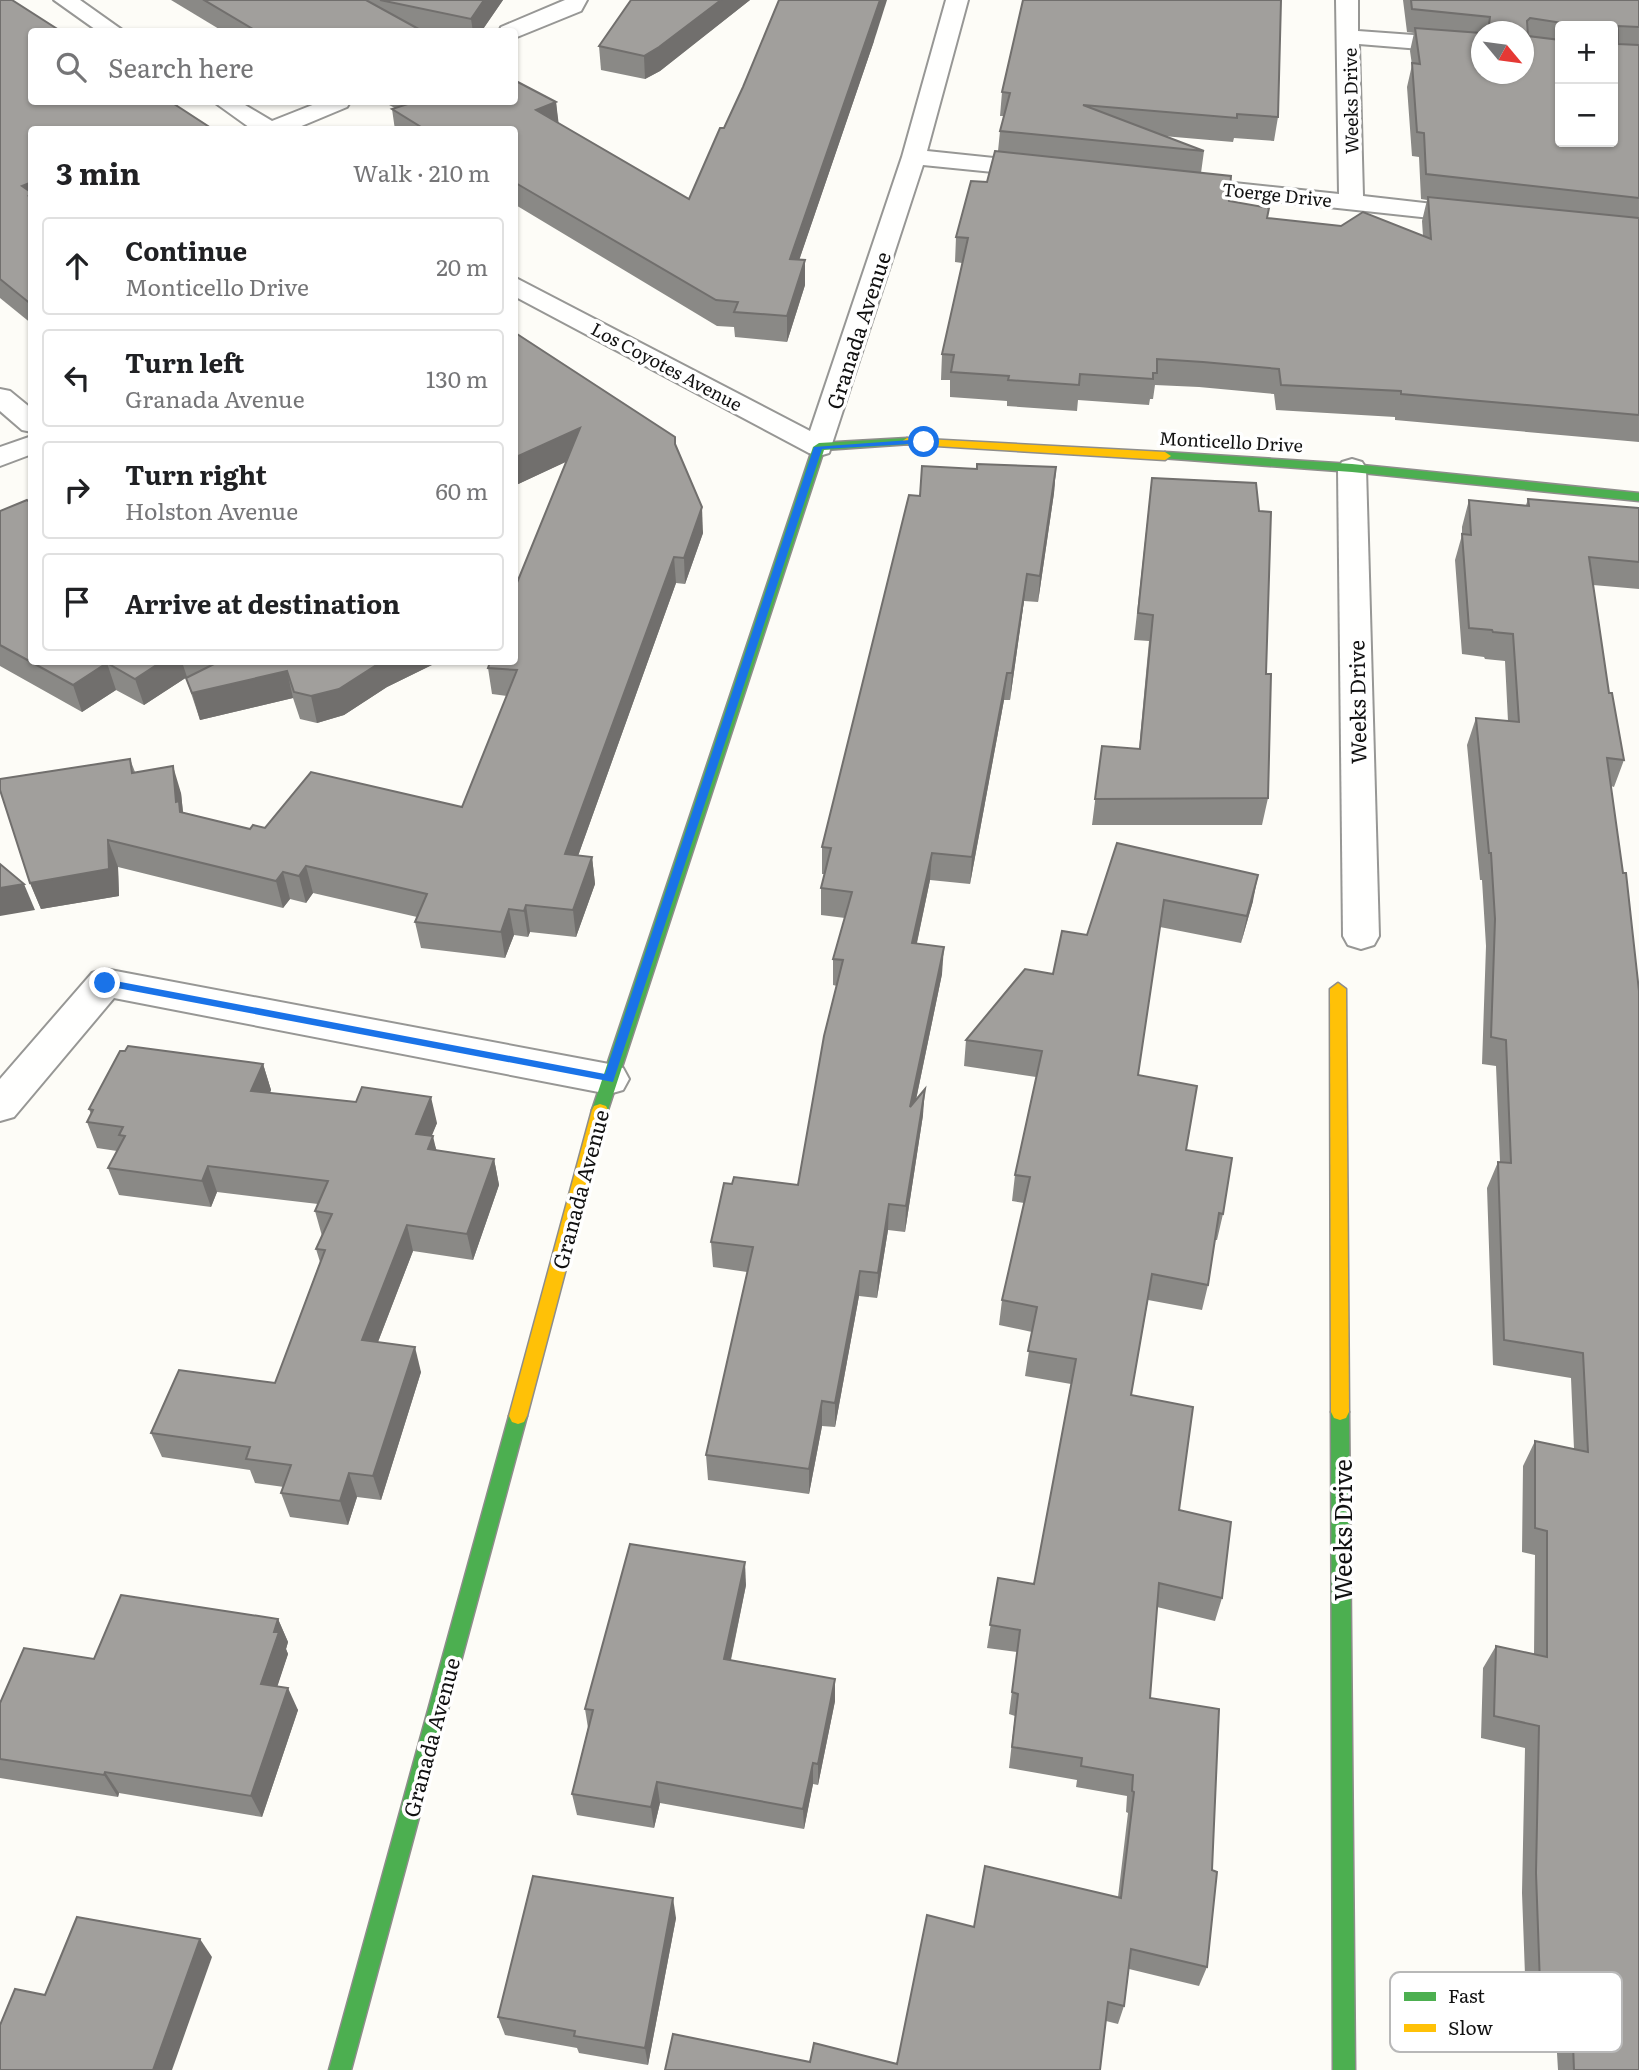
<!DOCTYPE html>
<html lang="en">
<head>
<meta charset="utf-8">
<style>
	:root { --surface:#fff; --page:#f2f2f2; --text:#202124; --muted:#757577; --line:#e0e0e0 }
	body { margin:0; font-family:Literata,serif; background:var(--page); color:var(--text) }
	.controls { position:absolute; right:21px; top:21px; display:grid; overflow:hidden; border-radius:7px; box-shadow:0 2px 5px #0004 }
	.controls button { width:63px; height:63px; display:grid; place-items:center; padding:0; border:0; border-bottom:2px solid var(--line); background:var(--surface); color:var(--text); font:35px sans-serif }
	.compass { position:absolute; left:1471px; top:21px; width:63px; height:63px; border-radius:50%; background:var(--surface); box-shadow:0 2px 5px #0004; rotate:119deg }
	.stop { position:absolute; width:21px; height:21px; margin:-16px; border:5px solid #1a73e8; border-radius:50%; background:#fff }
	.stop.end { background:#1a73e8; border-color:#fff; box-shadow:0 2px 7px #0008 }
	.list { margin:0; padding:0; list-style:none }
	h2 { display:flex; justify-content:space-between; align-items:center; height:91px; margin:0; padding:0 28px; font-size:30px }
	h2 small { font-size:23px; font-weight:400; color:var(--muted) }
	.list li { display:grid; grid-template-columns:46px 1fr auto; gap:21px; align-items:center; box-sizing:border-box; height:98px; margin:0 14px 14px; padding:0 14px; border:2px solid var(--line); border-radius:7px }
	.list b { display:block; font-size:26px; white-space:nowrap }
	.list p { margin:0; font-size:23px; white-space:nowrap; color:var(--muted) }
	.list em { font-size:23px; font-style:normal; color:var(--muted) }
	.icon { flex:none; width:38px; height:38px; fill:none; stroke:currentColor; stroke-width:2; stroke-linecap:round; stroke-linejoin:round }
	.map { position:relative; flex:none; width:1639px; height:2070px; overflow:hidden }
	.search { position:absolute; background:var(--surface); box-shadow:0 2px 5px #0004; left:28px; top:28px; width:490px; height:77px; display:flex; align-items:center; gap:18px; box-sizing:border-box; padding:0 24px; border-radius:7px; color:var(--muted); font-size:26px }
	.panel { position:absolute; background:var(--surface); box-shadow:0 2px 5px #0004; left:28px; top:126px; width:490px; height:539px; border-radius:7px }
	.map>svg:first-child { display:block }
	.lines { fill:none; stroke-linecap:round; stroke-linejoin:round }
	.street-casing { stroke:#979795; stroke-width:4 }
	.fast-casing { stroke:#8e8d8b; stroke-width:3 }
	.slow-casing { stroke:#8e8d8b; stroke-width:3 }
	.street { fill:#fffffe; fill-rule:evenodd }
	.fast { fill:#4caf50; fill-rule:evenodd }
	.slow { fill:#ffc107; fill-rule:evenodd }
	.wall { fill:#8a8986; fill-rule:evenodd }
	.shaded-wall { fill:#716f6d }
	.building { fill:#a19f9c; stroke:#716f6d; stroke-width:2; fill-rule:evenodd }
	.route { fill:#1a73e8 }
	.labels { text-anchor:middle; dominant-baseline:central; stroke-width:7; stroke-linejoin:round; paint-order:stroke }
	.far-street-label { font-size:18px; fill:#111; stroke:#fff }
	.street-label { font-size:21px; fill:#111; stroke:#fff }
	.near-street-label { font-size:24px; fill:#111; stroke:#fff }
	.key { fill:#fff; stroke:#b8b8b8; stroke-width:2 }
	.key-label { font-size:19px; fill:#111 }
</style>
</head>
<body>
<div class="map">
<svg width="1639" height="2070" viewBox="0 0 1639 2070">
	<rect width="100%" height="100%" fill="#fdfcf7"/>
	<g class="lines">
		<g class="street-casing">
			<g id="street">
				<polygon points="54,0 80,0 125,32 99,32"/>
				<polygon points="565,0 587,0 581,11 517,37 514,32 499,32 501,27"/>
				<polygon points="946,0 968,0 927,151 1042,163 1050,165 1054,170 1050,175 1042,177 923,165 829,453 819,456 809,453 514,296 514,277 810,431 902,157"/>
				<polygon points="1336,0 1358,0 1358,31 1482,40 1482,54 1359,44 1363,196 1477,209 1486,211 1489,216 1486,221 1477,223 1178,191 1169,189 1166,184 1169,179 1178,177 1339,194"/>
				<polygon points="214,102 240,102 272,121 320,102 350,102 347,107 292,130 253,130"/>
				<polygon points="0,389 10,391 32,409 32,432 22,430 0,411"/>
				<polygon points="32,436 32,454 0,466 0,447"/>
				<polygon points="1352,459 1362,462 1366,468 1379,936 1374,945 1361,949 1348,945 1343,936 1338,468 1342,462"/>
				<polygon points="105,969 609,1064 623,1068 629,1079 623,1090 609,1094 114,998 14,1117 0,1121 0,1079 92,973"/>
			</g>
		</g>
		<g class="fast-casing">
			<g id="fast">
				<polygon points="907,438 913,442 911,444 824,450 608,1110 606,1114 594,1114 592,1110 813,447 819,443"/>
				<polygon points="1165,452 1352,464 1639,493 1639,501 1352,472 1161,458 1159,456"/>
				<polygon points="1340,1404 1346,1406 1349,1412 1355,2070 1333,2070 1331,1412 1334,1406"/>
				<polygon points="518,1408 524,1410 527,1416 351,2070 329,2070 509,1416 512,1410"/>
			</g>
		</g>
		<g class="slow-casing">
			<g id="slow">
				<polygon points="907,438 1165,452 1171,456 1165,460 903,444 901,442"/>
				<polygon points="1338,983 1346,989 1349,1412 1346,1418 1340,1420 1334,1418 1331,1412 1330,989"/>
				<polygon points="600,1104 606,1106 608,1110 527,1416 524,1422 518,1424 512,1422 509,1416 592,1110 594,1106"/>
			</g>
		</g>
		<use href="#street" class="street"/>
		<use href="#fast" class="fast"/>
		<use href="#slow" class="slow"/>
	</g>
	<g class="wall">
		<polygon points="0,0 32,130 32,324 0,298"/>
		<polygon points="171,0 503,0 481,32 224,32"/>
		<polygon points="631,0 750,0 660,71 645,79 601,70 599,46"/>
		<path d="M1403,0H1639V442L1395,420V417L1276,410L1274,394L1199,387L1155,385L1153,399H1150L1149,405L1078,400L1077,411L1007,406V401L950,397V380H941L942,354L962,263L955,262L956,237L987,182L998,151L1000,131L1004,116H1000L1002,92L1278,117L1274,141L1234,138L1233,142L1163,136L1204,151L1201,173L1229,201L1267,218L1423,236L1422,221L1427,200L1421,199L1419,157L1412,156L1407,87L1412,65L1410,51L1414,33L1407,32ZM1560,26H1613L1560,142ZM1481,32H1523L1481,74Z"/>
		<polygon points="874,41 799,260 805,260 805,285 787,342 735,337 734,327 717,326 514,204 514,130 395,130 392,109 395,108 383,102 556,102 558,123 689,199 724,128"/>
		<polygon points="514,332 676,446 703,533 685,584 676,583 578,856 592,857 595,884 576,937 530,932 528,937 514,935 505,958 421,948 415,922 417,917 313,893 306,903 290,899 283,908 118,867 119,896 41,909 30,883 130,759 135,772 181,793 183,813 250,829 462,807 507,696 492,694 488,668 489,662 514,662 567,461 514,486"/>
		<polygon points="1056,467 1054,493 1038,602 1024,601 1010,700 1004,700 970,884 930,880 917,943 942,974 916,1100 923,1115 905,1232 888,1230 877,1298 859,1296 835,1427 822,1426 809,1494 708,1480 706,1455 747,1272 713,1267 711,1242 732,1184 798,1185 837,986 833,985 833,959 845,918 821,915 821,888 825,874 822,874 822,847 920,496 977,469"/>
		<polygon points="1152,478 1266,674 1268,798 1262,825 1092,825 1102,746 1139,749 1149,641 1134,640"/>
		<polygon points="1528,499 1639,508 1639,589 1593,585 1609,693 1624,760 1614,787 1611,786 1639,2070 1558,2070 1556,2036 1527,2030 1522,1893 1525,1748 1481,1738 1483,1668 1496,1646 1534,1655 1535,1555 1522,1552 1523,1466 1535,1441 1574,1449 1571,1378 1493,1365 1487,1188 1498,1162 1500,1162 1496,1066 1482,1064 1486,946 1482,880 1480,880 1467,745 1476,718 1508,721 1505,661 1485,659 1484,657 1462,654 1455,560 1462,535 1462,527 1469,500 1526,505"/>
		<polygon points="0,511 32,662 438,662 387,687 344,715 317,723 300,719 293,698 200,720 186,678 189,677 187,677 144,705 116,690 82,712 0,666"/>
		<polygon points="1117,843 1253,901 1241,943 1160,927 1138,1075 1186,1150 1223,1214 1217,1240 1215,1240 1208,1285 1202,1310 1148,1300 1131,1395 1179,1510 1222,1598 1215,1621 1157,1607 1150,1698 1207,1967 1199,1986 1129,1969 1124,2006 1118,2024 1106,2021 1100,2070 810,2062 897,2064 974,1927 1118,1897 1128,1813 1126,1812 1127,1796 1076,1787 1077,1780 1009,1768 1015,1716 1009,1714 1017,1652 987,1648 998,1578 1034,1584 1071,1384 1025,1376 1032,1332 999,1325 1002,1300 1024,1203 1012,1201 1015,1175 1036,1077 964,1066 966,1040 1053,974 1087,935"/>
		<polygon points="263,1064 271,1090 270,1093 437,1123 431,1136 437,1151 494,1159 499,1185 473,1260 413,1251 378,1342 421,1372 381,1500 357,1497 348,1525 290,1517 281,1493 284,1487 255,1483 250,1470 162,1457 151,1433 275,1383 320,1262 316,1249 322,1236 315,1211 318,1204 217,1192 211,1207 119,1195 108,1168 117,1151 97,1148 87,1122 91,1114 89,1109"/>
		<polygon points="746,1585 731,1660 835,1679 835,1701 818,1785 813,1784 804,1829 660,1803 654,1828 577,1815 572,1794 588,1728 585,1709"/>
		<polygon points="278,1619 288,1642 286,1649 288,1654 277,1686 298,1710 262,1817 119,1793 118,1797 0,1778 0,1703 94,1659"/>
		<polygon points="676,1918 648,2065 579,2053 577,2048 505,2035 498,2017"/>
	</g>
	<g class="shaded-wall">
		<polygon points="484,0 503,0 481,32 473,32 471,19"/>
		<polygon points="721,0 750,0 660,71 645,79 644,56"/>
		<polygon points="880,0 887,0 874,41 791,284 790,259"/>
		<polygon points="556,102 559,126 536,110"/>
		<polygon points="32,182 32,209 22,186"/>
		<polygon points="805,260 805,285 787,342 787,316"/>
		<polygon points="580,428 583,454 514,486 514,458"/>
		<polygon points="1056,467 1054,493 1038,602 1040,576"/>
		<polygon points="702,507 703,533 685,584 684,558"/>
		<polygon points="674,557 676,583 569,881 565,854"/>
		<polygon points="1027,574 1024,601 1010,700 1012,673"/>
		<polygon points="161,662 182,662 187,677 144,705 135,679"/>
		<polygon points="381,662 438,662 387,687 344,715 317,723 311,696"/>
		<polygon points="107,663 116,690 82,712 73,685"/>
		<polygon points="287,671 293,698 200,720 192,693"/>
		<polygon points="1007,673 1004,700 970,884 972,857"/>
		<polygon points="173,766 181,793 183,812 188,828 176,802"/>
		<polygon points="108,840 118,867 119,896 41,909 30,883"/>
		<polygon points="932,853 930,880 911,970 912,943"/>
		<polygon points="592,857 595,884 576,937 573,910"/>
		<polygon points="306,866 313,893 306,903 299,876"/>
		<polygon points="283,872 290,899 283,908 276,881"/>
		<polygon points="1258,875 1253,901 1241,943 1247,916"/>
		<polygon points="24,884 35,910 0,916 0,888"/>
		<polygon points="526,905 530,932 528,937 524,911"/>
		<polygon points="509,909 514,935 505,958 501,932"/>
		<polygon points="944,947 942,974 909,1133 910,1107"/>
		<polygon points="263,1064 271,1090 259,1117 251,1091"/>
		<polygon points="925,1089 923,1115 905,1232 906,1206"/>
		<polygon points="431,1097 437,1123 422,1160 416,1134"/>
		<polygon points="433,1136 439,1162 428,1149"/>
		<polygon points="494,1159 499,1185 473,1260 467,1234"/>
		<polygon points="208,1166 217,1192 211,1207 202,1181"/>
		<polygon points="889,1204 888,1230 877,1298 878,1273"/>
		<polygon points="407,1225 413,1251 369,1365 362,1340"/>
		<polygon points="860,1271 859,1296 835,1427 835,1403"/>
		<polygon points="415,1347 421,1372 381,1500 373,1476"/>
		<polygon points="822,1401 822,1426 809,1494 809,1469"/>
		<polygon points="349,1473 357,1497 348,1525 340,1501"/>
		<polygon points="745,1562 746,1585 726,1682 724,1659"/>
		<polygon points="278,1619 288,1642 286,1649 288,1654 271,1706 261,1684"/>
		<polygon points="835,1679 835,1701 818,1785 818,1764"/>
		<polygon points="288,1688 298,1710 262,1817 251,1796"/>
		<polygon points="813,1763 813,1784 804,1829 803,1809"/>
		<polygon points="105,1772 119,1793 118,1797 104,1775"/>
		<polygon points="657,1782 660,1803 654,1828 651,1807"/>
		<polygon points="673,1898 676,1918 648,2065 645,2048"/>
		<polygon points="200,1939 212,1957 172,2070 153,2070"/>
	</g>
	<g class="building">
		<polygon points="0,0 12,0 62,32 32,32 32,102 171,102 214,130 32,130 32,182 22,186 32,193 32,195 29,196 32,198 32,305 0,279"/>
		<polygon points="204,0 366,0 424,32 258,32"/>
		<polygon points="380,0 484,0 471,19"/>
		<polygon points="631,0 721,0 659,47 644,56 599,46"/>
		<polygon points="779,0 880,0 790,259 805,260 787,316 734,312 738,302 716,300 514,182 514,130 426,130 392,109 414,102 514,102 514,80 556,102 536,110 689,199 720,128 724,128 743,87"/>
		<polygon points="1023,0 1281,0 1278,117 1237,114 1237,118 1083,105 1204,151 1000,131 1010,93 1002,92"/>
		<path d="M1411,0H1639V27L1618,26V44L1639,45V198L1426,174L1424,133L1417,132L1412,63L1420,64L1415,28L1481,33V74H1523V32H1488L1490,17L1412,9ZM1530,18L1569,24L1568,26H1613V142H1560V40L1528,36L1527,21Z"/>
		<polygon points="995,151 1231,176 1229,201 1269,208 1267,218 1341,226 1363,212 1431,239 1428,197 1639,218 1639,415 1401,394 1401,391 1281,385 1279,369 1203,362 1157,359 1157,373 1153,373 1153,379 1080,374 1079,385 1008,380 1009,376 951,372 954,355 942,354 968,238 956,237 971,181 987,182"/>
		<polygon points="514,332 675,437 675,444 702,507 684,558 674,557 565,854 592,857 573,910 526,905 524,911 509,909 501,932 415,922 427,894 306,866 299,876 283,872 276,881 108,840 109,869 30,883 0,790 0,779 130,759 132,773 173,766 176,802 179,801 180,812 250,829 253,825 265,828 311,772 462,807 517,670 488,668 490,662 514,662 514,590 580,428 514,458"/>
		<polygon points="977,464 1056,467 1040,576 1027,574 1012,673 1007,673 972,857 932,853 912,943 944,947 910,1107 925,1089 906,1206 889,1204 878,1273 860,1271 835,1403 822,1401 809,1469 706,1455 753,1247 711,1242 724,1183 732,1184 734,1177 798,1185 824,1036 843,960 833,959 852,892 821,888 831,848 822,847 909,495 920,496 922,466 977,469"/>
		<polygon points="1152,478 1256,483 1259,511 1271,512 1266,674 1271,674 1268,798 1095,799 1102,746 1140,749 1153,615 1138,613"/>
		<polygon points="1528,499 1639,508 1639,562 1589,557 1609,693 1612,693 1624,760 1607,758 1623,873 1626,873 1639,991 1639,2070 1574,2070 1572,2018 1541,2012 1536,1873 1539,1726 1494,1716 1496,1646 1547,1657 1547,1531 1535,1528 1535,1441 1588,1452 1583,1353 1504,1340 1498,1162 1511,1163 1506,1040 1491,1037 1495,919 1491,853 1489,853 1476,718 1519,722 1513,634 1493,632 1492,630 1469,628 1462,534 1471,535 1469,500 1529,506"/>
		<polygon points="27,500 32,504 32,662 161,662 135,679 107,663 73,685 0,645 0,511"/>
		<polygon points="215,662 381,662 339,689 311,696 294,692 287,671 192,693 186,678 218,662"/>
		<polygon points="1117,843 1258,875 1247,916 1164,900 1138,1075 1197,1086 1186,1150 1232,1158 1223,1214 1219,1213 1208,1285 1152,1274 1131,1395 1193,1407 1179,1510 1231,1522 1222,1598 1159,1583 1150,1698 1219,1709 1212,1870 1217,1872 1207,1967 1131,1949 1124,2006 1108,2002 1100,2070 665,2070 673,2034 810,2062 814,2043 897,2064 927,1915 974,1927 985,1866 1121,1898 1134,1792 1132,1791 1133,1775 1081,1766 1082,1758 1012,1747 1018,1694 1012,1692 1020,1630 990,1625 998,1578 1034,1584 1076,1359 1028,1351 1037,1307 1002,1300 1030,1177 1015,1175 1042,1051 966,1040 1025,969 1053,974 1062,931 1087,935"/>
		<polygon points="0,864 24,884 0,888"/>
		<polygon points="128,1046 263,1064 251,1091 356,1102 362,1087 431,1097 416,1134 433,1136 428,1149 494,1159 467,1234 407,1225 362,1340 415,1347 373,1476 349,1473 340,1501 281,1493 291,1465 246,1459 250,1447 151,1433 179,1370 275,1383 325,1250 316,1249 332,1214 315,1211 328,1181 208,1166 202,1181 108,1168 125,1136 119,1135 123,1127 87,1122 93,1110 89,1109 120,1051 125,1051"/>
		<polygon points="630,1544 745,1562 724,1659 835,1679 818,1764 813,1763 803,1809 657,1782 651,1807 572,1794 593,1710 585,1709"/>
		<polygon points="121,1595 278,1619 274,1632 279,1632 261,1684 288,1688 251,1796 105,1772 104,1775 0,1759 0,1703 24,1648 94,1659"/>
		<polygon points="533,1876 673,1898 645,2048 574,2036 575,2031 498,2017"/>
		<polygon points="77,1917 200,1939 153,2070 0,2070 0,2025 15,1989 45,1995"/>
	</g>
	<polygon class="route" points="924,439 927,443 822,449 613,1082 101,985 101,980 105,979 605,1074 814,447"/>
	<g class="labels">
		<g class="far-street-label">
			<text transform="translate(1350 101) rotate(-91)">Weeks Drive</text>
			<text transform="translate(1277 194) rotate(6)">Toerge Drive</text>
			<text transform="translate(667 366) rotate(28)">Los Coyotes Avenue</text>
			<text transform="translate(1231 441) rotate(3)">Monticello Drive</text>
		</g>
		<g class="street-label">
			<text transform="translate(857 330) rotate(-72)">Granada Avenue</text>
			<text transform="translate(1356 702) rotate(-91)">Weeks Drive</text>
			<text transform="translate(579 1189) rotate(-75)">Granada Avenue</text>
			<text transform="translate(430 1737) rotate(-75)">Granada Avenue</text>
		</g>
		<g class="near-street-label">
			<text transform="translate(1341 1530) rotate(-90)">Weeks Drive</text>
		</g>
	</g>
	<rect x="1390" y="1972" width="232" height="80" rx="10" class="key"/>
	<rect x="1404" y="1992" width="32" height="9" fill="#4caf50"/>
	<rect x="1404" y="2024" width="32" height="8" fill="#ffc107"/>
	<g class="key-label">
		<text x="1448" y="2003">Fast</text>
		<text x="1448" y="2035">Slow</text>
	</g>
</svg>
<div class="controls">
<button>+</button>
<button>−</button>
</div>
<svg class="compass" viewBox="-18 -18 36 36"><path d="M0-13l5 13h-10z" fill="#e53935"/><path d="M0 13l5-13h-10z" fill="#757577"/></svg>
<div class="stop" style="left:924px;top:442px"></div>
<div class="stop end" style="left:105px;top:983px"></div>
<div class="search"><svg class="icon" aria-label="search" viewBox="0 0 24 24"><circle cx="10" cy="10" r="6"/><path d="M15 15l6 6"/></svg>Search here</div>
<section class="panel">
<h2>3 min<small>Walk · 210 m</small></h2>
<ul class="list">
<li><svg class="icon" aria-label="ahead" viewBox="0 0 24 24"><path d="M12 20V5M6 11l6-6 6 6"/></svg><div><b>Continue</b><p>Monticello Drive</p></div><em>20 m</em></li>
<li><svg class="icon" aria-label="left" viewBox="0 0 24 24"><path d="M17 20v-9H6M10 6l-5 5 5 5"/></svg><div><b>Turn left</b><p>Granada Avenue</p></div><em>130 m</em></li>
<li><svg class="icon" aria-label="right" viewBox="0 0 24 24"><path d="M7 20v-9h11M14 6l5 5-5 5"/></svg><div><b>Turn right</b><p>Holston Avenue</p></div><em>60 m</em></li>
<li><svg class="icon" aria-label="arrive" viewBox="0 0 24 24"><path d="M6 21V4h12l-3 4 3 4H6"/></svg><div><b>Arrive at destination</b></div></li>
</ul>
</section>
</div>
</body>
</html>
